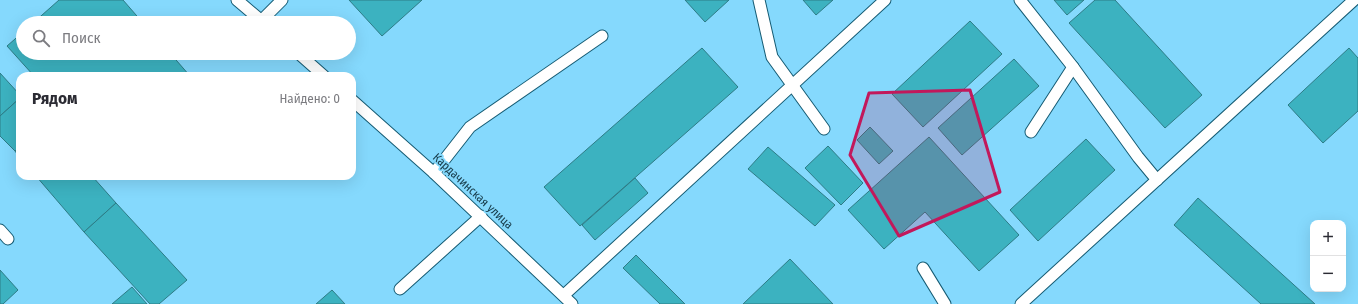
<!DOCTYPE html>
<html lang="ru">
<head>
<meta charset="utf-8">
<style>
	:root { --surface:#fff; --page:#f2f2f3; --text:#2b2b33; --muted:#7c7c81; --line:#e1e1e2 }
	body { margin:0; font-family:"Fira Sans Condensed",sans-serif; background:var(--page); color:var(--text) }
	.controls { position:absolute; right:12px; bottom:12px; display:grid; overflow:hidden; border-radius:8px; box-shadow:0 4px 16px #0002 }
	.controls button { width:36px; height:36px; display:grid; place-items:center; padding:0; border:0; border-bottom:1px solid var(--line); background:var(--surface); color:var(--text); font:20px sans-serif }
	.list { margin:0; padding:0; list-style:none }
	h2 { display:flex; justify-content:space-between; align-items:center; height:52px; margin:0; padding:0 16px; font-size:17px }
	h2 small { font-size:13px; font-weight:400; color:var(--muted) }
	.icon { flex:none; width:22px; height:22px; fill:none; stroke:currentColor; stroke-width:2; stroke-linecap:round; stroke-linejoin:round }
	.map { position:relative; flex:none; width:1358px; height:304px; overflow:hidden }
	.search { position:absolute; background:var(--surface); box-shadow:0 4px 16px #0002; left:16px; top:16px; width:340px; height:44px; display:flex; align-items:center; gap:10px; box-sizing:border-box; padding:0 14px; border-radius:22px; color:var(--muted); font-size:15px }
	.panel { position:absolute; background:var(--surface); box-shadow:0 4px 16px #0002; left:16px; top:72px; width:340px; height:108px; border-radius:12px }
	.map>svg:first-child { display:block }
	.building { fill:#3cb2c0; stroke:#2d7c86 }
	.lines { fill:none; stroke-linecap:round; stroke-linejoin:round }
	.lane-casing { stroke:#155b73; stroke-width:13 }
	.lane { stroke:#fff; stroke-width:11 }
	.marked { fill:#c2185b; fill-opacity:0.2; stroke:#c2185b; stroke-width:3; stroke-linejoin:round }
	.labels { text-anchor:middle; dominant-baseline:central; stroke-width:3.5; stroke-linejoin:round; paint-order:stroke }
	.street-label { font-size:12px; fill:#153947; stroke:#85d9fd }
</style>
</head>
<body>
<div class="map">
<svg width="1358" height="304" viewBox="0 0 1358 304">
	<rect width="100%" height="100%" fill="#85d9fd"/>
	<g class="building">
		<polygon points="59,0 123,0 143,23 33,23"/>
		<polygon points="349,0 422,0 382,36"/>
		<polygon points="685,0 729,0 705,22"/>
		<polygon points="803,0 833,0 816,15"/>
		<polygon points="1054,0 1084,0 1067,15"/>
		<polygon points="1095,0 1115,0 1202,95 1165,128 1069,23"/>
		<polygon points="970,21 1002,54 923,127 892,94"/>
		<polygon points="23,32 23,53 170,53 190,76 34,76 7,46"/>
		<polygon points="702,48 738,87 580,226 544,187"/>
		<polygon points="1349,48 1358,58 1358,111 1323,143 1288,105"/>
		<polygon points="1014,59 1039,86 962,155 938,128"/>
		<polygon points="0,73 20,95 20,98 0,116"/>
		<polygon points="20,98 20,147 15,151 0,136 0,116"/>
		<polygon points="870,127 893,151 879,164 857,140"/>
		<polygon points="929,137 1019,235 979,271 925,212 884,249 848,210"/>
		<polygon points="1086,139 1115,170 1038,241 1010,210"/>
		<polygon points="828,146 863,183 841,205 805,168"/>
		<polygon points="20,147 20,158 15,151"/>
		<polygon points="768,147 835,205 815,226 748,169"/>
		<polygon points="36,176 92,176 116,203 84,232"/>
		<polygon points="635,178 648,193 595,240 582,225"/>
		<polygon points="1198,198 1315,304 1261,304 1174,225"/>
		<polygon points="116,203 187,280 159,304 150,304 84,232"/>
		<polygon points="636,255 685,304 660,304 623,268"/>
		<polygon points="790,259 833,304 743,304"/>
		<polygon points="0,270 18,290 3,304 0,304"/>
		<polygon points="132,287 147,304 112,304"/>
		<polygon points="332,290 345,304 316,304"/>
	</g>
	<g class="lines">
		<g class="lane-casing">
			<g id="lane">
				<polyline points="237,0 264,23"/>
				<polyline points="759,0 772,57 824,129"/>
				<polyline points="1020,0 1073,67 1138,157 1157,180"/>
				<polyline points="261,21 282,0"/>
				<polyline points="298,53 324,76"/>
				<polyline points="352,100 434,173 572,304"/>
				<polyline points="1031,132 1073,67"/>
				<polyline points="434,173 470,127 602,36"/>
				<polyline points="0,230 8,239"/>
				<polyline points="923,268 945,304"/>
				<polyline points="400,289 481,216"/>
				<polyline points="564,295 885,0"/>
				<polyline points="1021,304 1354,0"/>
			</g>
		</g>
		<use href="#lane" class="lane"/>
	</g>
	<path class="marked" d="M970,90L1000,192L899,236L850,155L869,93Z"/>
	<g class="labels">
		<g class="street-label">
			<text transform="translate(473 191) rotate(43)">Кардачинская улица</text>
		</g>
	</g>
</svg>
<div class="controls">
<button>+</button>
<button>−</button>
</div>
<div class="search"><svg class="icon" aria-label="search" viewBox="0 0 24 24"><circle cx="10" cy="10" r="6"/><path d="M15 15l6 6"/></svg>Поиск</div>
<section class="panel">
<h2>Рядом<small>Найдено: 0</small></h2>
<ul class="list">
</ul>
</section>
</div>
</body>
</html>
